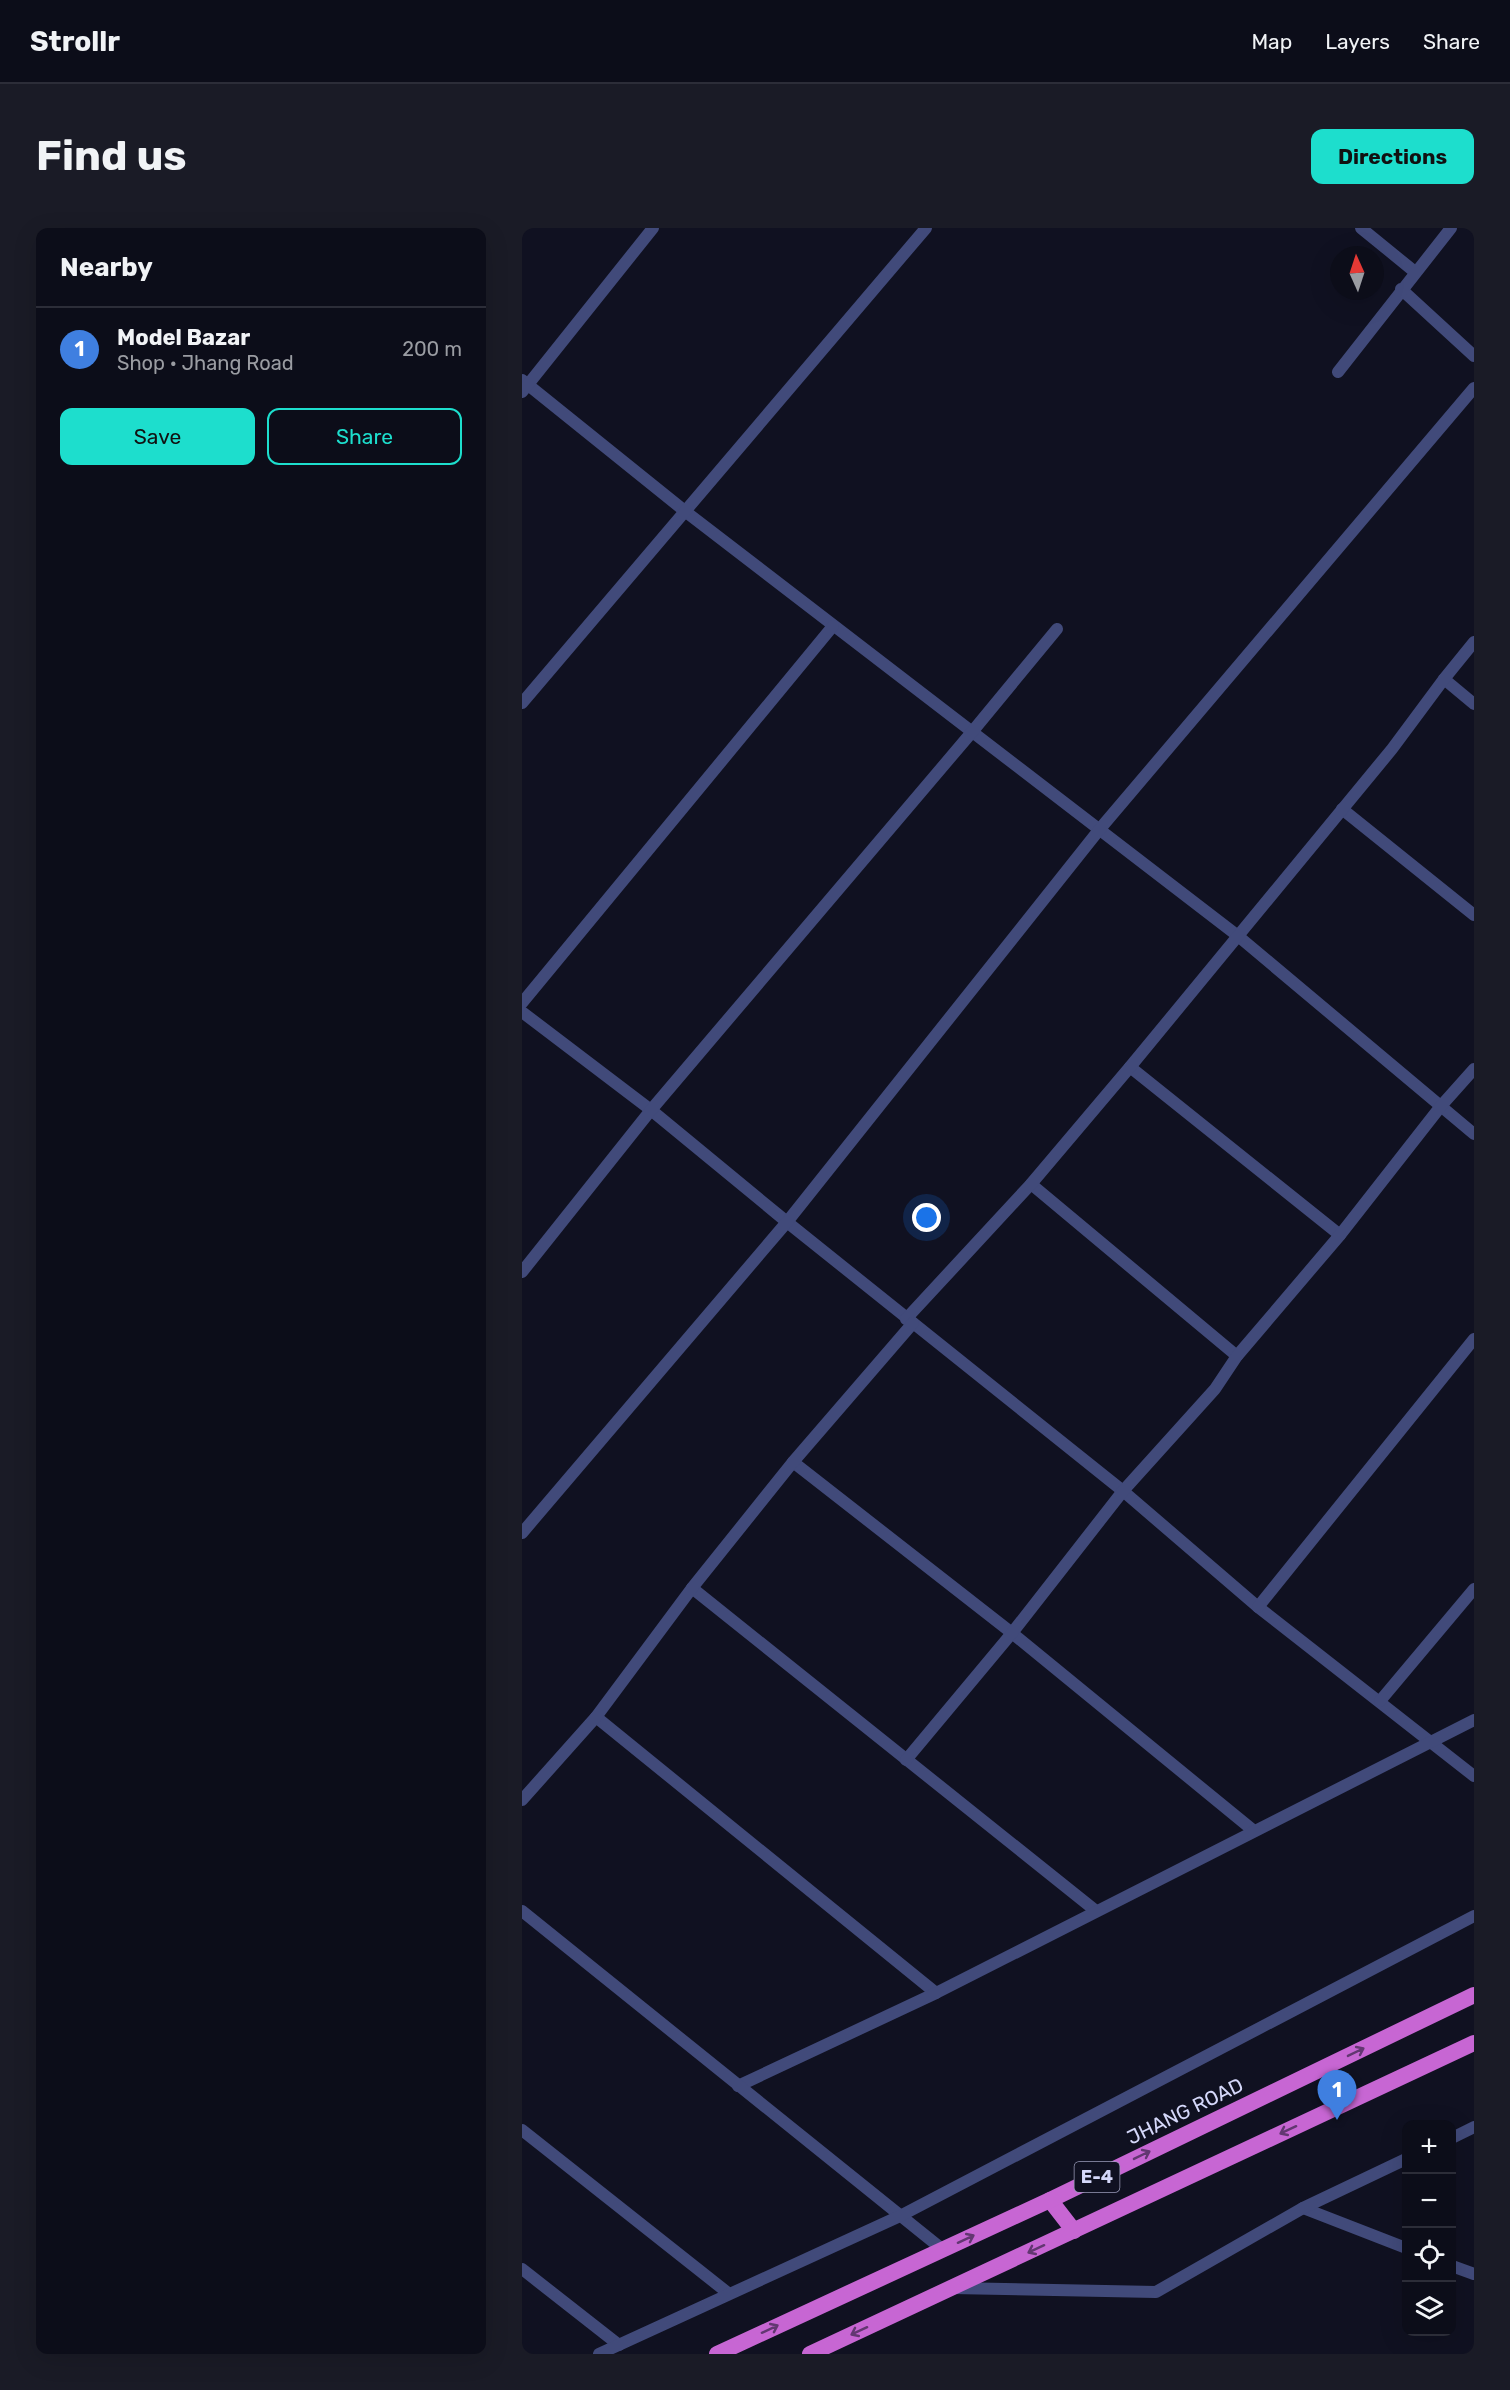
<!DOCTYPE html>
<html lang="en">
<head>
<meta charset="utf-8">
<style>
	:root { --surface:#0c0d19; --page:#1a1b26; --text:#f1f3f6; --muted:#9a9ca2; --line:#2c2d38; --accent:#1ddecd }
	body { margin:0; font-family:Rubik,sans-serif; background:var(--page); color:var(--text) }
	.controls { position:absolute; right:18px; bottom:18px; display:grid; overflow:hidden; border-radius:12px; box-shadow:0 6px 24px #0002 }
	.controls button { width:54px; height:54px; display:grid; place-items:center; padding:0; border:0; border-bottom:2px solid var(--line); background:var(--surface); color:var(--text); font:30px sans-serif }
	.compass { position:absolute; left:808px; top:18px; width:54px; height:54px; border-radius:50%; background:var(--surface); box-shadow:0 6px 24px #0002; rotate:357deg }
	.you { position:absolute; left:405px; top:990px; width:21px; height:21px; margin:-15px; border:4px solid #fff; border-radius:50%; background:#1a73e8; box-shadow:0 0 0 9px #1a73e833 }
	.badge { display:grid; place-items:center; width:39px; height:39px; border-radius:50%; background:var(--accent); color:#fff; font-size:20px; font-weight:700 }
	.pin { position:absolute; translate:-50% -50px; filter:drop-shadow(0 2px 3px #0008) }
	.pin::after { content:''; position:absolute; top:32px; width:21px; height:18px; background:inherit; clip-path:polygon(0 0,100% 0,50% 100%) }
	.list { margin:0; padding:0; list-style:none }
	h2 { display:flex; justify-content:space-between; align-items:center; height:78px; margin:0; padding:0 24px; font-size:26px }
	h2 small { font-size:20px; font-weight:400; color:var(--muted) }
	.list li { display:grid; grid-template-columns:39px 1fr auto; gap:18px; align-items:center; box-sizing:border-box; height:84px; padding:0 24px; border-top:2px solid var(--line) }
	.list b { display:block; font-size:22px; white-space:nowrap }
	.list p { margin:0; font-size:20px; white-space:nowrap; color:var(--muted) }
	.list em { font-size:20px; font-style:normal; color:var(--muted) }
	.actions { display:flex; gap:12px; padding:18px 24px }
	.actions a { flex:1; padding:14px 0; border:2px solid var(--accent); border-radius:12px; text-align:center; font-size:21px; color:var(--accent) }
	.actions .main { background:var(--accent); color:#111 }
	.icon { flex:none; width:33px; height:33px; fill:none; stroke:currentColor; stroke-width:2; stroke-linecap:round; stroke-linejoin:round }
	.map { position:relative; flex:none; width:952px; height:2126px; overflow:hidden; border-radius:12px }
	header { display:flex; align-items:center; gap:36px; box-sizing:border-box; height:84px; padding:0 30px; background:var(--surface); border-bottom:2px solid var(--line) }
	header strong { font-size:28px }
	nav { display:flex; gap:33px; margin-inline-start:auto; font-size:21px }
	.intro { display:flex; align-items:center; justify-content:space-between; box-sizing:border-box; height:144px; padding:0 36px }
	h1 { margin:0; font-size:42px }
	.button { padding:15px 27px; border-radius:12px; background:var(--accent); color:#111; font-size:21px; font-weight:700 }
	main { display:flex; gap:36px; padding:0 36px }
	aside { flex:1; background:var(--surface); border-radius:12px; box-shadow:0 6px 24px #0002 }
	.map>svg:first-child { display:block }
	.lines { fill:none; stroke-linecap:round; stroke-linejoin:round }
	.service { stroke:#414a7a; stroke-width:12 }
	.minor { stroke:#414a7a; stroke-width:12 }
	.tertiary { stroke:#414a7a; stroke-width:12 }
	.trunk { stroke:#c766d3; stroke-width:16 }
	.oneway { stroke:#623771 }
	.labels { text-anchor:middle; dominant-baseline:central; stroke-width:4.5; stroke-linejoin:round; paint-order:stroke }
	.shield { fill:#101121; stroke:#9a9cb9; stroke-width:1.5 }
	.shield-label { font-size:18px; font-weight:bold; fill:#d5d8fa }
	.street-label { font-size:20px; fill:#d5d8fa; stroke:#101121 }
</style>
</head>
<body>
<header>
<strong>Strollr</strong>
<nav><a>Map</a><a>Layers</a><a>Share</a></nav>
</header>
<div class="intro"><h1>Find us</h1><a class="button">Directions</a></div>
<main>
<aside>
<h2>Nearby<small></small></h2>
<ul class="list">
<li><span class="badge" style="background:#3f7fe0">1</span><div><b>Model Bazar</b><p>Shop · Jhang Road</p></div><em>200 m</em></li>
</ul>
<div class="actions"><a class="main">Save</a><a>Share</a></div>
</aside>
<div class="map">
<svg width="952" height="2126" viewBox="0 0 952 2126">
	<rect width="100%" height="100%" fill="#101121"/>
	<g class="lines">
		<g class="service">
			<polyline points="930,1910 952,1899"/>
			<polyline points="781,1980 884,2020"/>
			<polyline points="930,2038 952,2046"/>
			<polyline points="430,2060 634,2064 781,1980 884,1931"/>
		</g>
		<g class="minor">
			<polyline points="839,0 893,44"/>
			<polyline points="879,61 952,128"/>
			<polyline points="816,144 929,0"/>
			<polyline points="0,152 164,284 716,708 952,906"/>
			<polyline points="0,164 131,0"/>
			<polyline points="922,451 952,476"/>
			<polyline points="0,475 404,0"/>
			<polyline points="820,581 952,687"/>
			<polyline points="0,775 311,398"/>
			<polyline points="0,784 129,882 265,994 601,1263 736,1379 952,1548"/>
			<polyline points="608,839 818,1007"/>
			<polyline points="509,956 715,1128"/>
			<polyline points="0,1044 129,882 450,504 535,401"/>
			<polyline points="384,1091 509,956 608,839 870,521 922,451 952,414"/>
			<polyline points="271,1234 490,1405 732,1603"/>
			<polyline points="0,1305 265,994 577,602 952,160"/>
			<polyline points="170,1360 574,1683"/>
			<polyline points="736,1379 952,1111"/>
			<polyline points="858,1473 952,1361"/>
			<polyline points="74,1489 414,1765"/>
			<polyline points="384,1532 490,1405 601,1263 693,1161 715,1128 818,1007 919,878 952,841"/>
			<polyline points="0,1572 74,1489 170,1360 271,1234 391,1095"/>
			<polyline points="216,1858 414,1765 952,1492"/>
			<polyline points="0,1902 206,2065"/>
			<polyline points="0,2041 97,2117"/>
		</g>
		<g class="tertiary">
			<polyline points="0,1683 420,2021"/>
			<polyline points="77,2126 378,1988 952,1688"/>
		</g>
		<g class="trunk">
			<polyline points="528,1972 552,2003"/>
			<polyline points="195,2126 528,1972 952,1767"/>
			<polyline points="288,2126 952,1815"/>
		</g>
	</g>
	<defs><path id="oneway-shaft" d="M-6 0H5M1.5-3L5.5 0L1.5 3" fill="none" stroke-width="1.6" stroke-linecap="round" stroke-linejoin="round" transform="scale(1.5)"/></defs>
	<g class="oneway">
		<use href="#oneway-shaft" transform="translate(834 1824) rotate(-26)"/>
		<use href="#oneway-shaft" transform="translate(766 1902) rotate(155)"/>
		<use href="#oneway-shaft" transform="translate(620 1927) rotate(-26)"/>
		<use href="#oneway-shaft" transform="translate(444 2011) rotate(-25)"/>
		<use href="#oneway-shaft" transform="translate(514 2021) rotate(155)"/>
		<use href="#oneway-shaft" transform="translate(248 2101) rotate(-25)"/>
		<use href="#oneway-shaft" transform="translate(337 2103) rotate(155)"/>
	</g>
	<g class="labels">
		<rect class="shield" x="552.5" y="1934" width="45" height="30" rx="4.5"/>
		<g class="shield-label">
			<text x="575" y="1949">E-4</text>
		</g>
		<g class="street-label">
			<text transform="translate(663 1883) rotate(-26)">JHANG ROAD</text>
		</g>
	</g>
</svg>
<div class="controls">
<button>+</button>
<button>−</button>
<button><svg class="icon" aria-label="locate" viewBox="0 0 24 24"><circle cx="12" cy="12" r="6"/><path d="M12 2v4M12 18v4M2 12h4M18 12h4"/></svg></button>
<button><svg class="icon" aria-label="layers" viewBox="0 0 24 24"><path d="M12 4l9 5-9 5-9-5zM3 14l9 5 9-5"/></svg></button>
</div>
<svg class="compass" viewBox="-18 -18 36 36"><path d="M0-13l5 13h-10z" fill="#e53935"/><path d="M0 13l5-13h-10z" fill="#9a9ca2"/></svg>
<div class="you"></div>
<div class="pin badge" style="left:815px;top:1892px;background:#3f7fe0">1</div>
</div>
</main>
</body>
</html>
